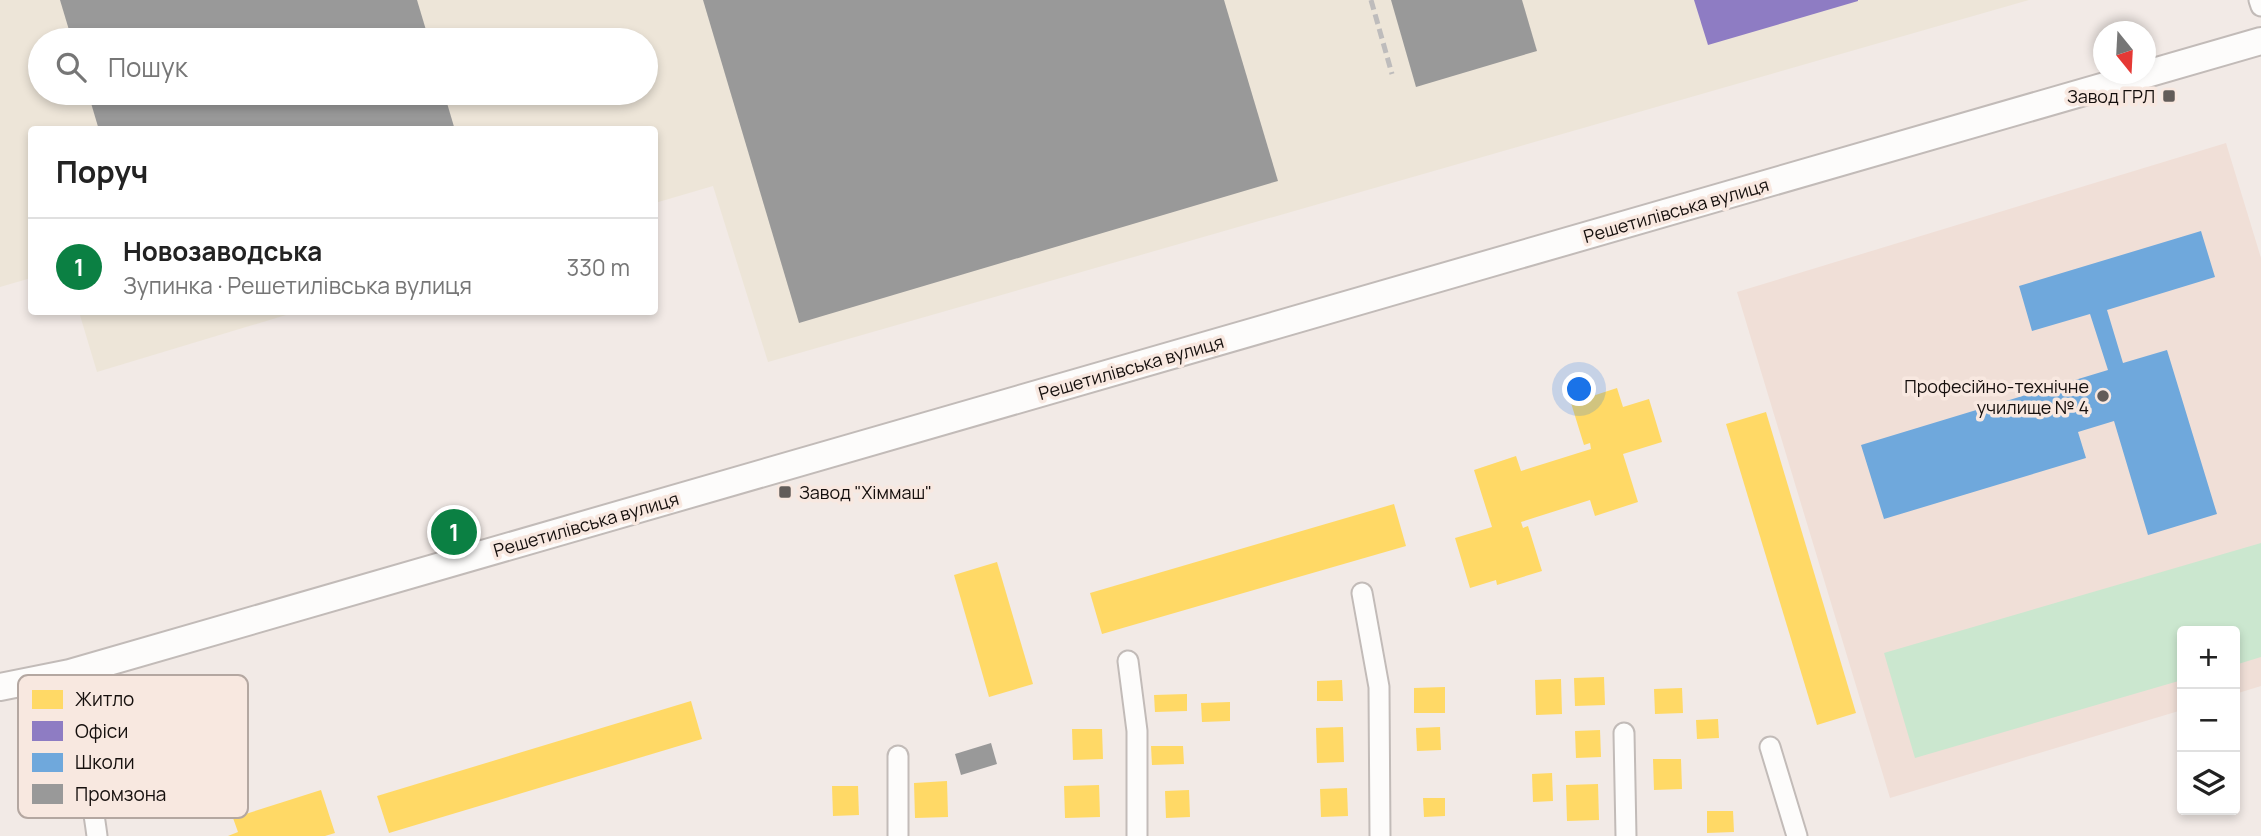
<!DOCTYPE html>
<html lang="uk">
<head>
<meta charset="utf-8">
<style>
	:root { --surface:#fff; --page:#f2f2f2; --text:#222; --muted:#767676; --line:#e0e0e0; --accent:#0b8043 }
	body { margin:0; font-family:Manrope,sans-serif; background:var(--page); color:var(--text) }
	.controls { position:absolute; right:21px; bottom:21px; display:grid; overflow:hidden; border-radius:7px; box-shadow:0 4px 10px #0003 }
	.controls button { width:63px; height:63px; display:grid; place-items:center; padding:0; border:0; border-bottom:2px solid var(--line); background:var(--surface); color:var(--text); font:35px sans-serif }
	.compass { position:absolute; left:2093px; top:21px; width:63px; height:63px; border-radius:50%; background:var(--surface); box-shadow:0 4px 10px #0003; rotate:162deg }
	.you { position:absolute; left:1580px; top:390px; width:24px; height:24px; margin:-18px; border:5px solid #fff; border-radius:50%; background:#1a73e8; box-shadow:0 0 0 10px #1a73e833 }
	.badge { display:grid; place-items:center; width:46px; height:46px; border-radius:50%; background:var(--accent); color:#fff; font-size:23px; font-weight:700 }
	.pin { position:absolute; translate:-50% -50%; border:4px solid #fff; box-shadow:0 2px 7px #0006 }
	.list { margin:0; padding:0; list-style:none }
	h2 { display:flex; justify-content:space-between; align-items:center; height:91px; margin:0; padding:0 28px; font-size:30px }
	h2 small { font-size:23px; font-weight:400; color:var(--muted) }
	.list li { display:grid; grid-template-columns:46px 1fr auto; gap:21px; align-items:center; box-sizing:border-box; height:98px; padding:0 28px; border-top:2px solid var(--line) }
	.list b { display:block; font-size:26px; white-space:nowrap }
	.list p { margin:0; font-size:23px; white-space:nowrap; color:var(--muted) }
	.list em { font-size:23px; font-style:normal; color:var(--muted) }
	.icon { flex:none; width:38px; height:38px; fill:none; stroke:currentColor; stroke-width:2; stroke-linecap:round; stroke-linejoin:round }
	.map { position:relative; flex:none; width:2261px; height:836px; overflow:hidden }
	.search { position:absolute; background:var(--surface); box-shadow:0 4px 10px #0003; left:28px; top:28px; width:630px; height:77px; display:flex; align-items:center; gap:18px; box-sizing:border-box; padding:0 24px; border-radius:38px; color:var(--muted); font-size:26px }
	.panel { position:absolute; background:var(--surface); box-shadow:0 4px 10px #0003; left:28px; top:126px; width:630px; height:189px; border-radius:7px }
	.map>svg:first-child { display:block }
	.industrial { fill:#ede5d8; fill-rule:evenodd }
	.built { fill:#f0dfd7 }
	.green { fill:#cbe7cf }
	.homes { fill:#ffd966 }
	.offices { fill:#8e7cc3 }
	.schools { fill:#6fa8dc }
	.industry { fill:#999 }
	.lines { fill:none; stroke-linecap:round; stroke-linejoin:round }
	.street-casing { stroke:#c2bbb8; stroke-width:23 }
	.secondary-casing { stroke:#c2bbb8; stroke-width:30 }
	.street { stroke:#fdfcfb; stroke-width:19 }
	.secondary { stroke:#fdfcfb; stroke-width:26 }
	.rail { stroke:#bebcbc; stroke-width:5; stroke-dasharray:10 5; stroke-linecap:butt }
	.poi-dot { fill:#625c59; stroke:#f8e8e0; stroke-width:2.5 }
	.labels { text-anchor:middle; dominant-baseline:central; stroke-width:7; stroke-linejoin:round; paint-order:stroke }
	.poi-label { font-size:18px; fill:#150f0d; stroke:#f8e8e0; text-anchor:end }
	.street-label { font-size:18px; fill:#150f0d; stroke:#f8e8e0 }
	.key { fill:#f8e8e0; stroke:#b4a7a1; stroke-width:2 }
	.key-label { font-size:19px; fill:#150f0d }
</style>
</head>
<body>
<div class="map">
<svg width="2261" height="836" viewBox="0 0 2261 836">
	<rect width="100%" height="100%" fill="#f2eae6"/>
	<g class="industrial">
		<path d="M0,0H2029L768,362L713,186L655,203L654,130H32L31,278L0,287ZM40,40H646V93H40Z"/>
		<polygon points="79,312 296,312 97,372"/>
	</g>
	<polygon class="built" points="2226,143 2261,258 2261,686 2235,694 2235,631 2182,631 2182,710 1890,798 1737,292"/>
	<polygon class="green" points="2261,543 2261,657 2235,665 2235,631 2182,631 2182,680 1915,758 1884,653"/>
	<g class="homes">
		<polygon points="1617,388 1623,407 1649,399 1662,442 1623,454 1638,502 1595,516 1590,500 1521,522 1523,528 1528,526 1542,571 1497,585 1496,580 1470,588 1455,538 1492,527 1474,470 1516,456 1521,471 1591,449 1590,443 1584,445 1571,403"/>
		<polygon points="1766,412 1856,713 1817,725 1726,424"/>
		<polygon points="1394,504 1406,546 1102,634 1090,593"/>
		<polygon points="997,562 1033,684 989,697 954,575"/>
		<polygon points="1604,677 1605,705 1575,706 1574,678"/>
		<polygon points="1561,679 1562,714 1536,715 1535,680"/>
		<polygon points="1342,680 1343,701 1317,701 1317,681"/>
		<polygon points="1445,687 1445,713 1414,713 1414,688"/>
		<polygon points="1682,688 1683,713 1655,714 1654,689"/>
		<polygon points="1187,694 1187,711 1155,712 1154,695"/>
		<polygon points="691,701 702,739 389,833 377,796"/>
		<polygon points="1230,702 1230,721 1202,722 1201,703"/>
		<polygon points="1718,719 1719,738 1697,739 1696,720"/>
		<polygon points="1343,727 1344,762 1317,763 1316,728"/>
		<polygon points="1440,727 1441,750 1417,751 1416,728"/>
		<polygon points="1072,729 1102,729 1103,759 1073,760"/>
		<polygon points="1600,730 1601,757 1576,758 1575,731"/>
		<polygon points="1151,746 1183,746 1184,764 1152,765"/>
		<polygon points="1653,759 1681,759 1682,789 1654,790"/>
		<polygon points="1552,773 1553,801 1533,802 1532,774"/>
		<polygon points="947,781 948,817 915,818 914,783"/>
		<polygon points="1598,784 1599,820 1567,821 1566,785"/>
		<polygon points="1099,785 1100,817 1065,818 1064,786"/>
		<polygon points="832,786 858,786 859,815 833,816"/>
		<polygon points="1347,788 1348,816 1321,817 1320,789"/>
		<polygon points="321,790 335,833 325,836 228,836 238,832 233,818"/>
		<polygon points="1189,790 1190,817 1166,818 1165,791"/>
		<polygon points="1423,798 1445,798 1445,816 1424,817"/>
		<polygon points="1707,811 1733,811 1734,832 1707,833"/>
	</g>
	<polygon class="offices" points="1694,0 1858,0 1858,1 1708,45"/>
	<polygon class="schools" points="2201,231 2215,277 2107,310 2123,363 2167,350 2217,514 2148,535 2114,421 2078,432 2086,458 1884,519 1861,445 2108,370 2090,314 2032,331 2019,286"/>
	<g class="industry">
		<polygon points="60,0 417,0 429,40 72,40"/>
		<polygon points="703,0 1224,0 1278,181 799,323"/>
		<polygon points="1391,0 1522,0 1537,51 1416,87"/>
		<polygon points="88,93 444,93 455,130 99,130"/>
		<polygon points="991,743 997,764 961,775 955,754"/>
	</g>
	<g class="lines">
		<g class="street-casing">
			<g id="street">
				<polyline points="2259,0 2261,6"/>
				<polyline points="1362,593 1379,687 1380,836"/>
				<polyline points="1128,661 1137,731 1137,836"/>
				<path d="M70,673C77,728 90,781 97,836"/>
				<polyline points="1624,733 1626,836"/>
				<polyline points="1770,747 1797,836"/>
				<polyline points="898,756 898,836"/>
			</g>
		</g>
		<g class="secondary-casing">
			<polyline id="secondary" points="0,687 70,673 2261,41"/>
		</g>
		<use href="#street" class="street"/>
		<use href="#secondary" class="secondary"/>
		<polyline class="rail" points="1371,0 1392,74"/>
	</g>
	<g class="poi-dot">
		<rect x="2162" y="89" width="14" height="14" rx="3.5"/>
		<circle cx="2103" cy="396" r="7"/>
		<rect x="778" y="485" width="14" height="14" rx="3.5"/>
	</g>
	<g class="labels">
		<g class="poi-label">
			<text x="2155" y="96">Завод ГРЛ</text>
			<text x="2089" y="386">Професійно-технічне<tspan x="2089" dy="21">училище № 4</tspan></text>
			<text x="799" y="492" text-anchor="start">Завод "Хіммаш"</text>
		</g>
		<g class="street-label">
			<text transform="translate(1676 210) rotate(-16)">Решетилівська вулиця</text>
			<text transform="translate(1131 367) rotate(-16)">Решетилівська вулиця</text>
			<text transform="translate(586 524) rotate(-16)">Решетилівська вулиця</text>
		</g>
	</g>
	<rect x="18" y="675" width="230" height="143" rx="10" class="key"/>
	<rect x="32" y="690" width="31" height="19" fill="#ffd966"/>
	<rect x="32" y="721" width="31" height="20" fill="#8e7cc3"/>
	<rect x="32" y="753" width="31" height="19" fill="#6fa8dc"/>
	<rect x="32" y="784" width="31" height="20" fill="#999"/>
	<g class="key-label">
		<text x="75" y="706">Житло</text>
		<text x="75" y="738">Офіси</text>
		<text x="75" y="769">Школи</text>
		<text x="75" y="801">Промзона</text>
	</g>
</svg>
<div class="controls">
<button>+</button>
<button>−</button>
<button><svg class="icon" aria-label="layers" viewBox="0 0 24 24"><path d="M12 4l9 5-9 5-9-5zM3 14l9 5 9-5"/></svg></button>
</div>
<svg class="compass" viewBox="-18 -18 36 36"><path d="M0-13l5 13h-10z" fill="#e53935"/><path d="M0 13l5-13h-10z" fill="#767676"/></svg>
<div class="you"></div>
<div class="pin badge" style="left:454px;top:532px">1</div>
<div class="search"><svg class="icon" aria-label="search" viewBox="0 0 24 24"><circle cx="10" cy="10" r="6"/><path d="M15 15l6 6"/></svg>Пошук</div>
<section class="panel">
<h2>Поруч<small></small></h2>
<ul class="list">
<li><span class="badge">1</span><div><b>Новозаводська</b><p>Зупинка · Решетилівська вулиця</p></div><em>330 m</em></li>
</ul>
</section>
</div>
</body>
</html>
